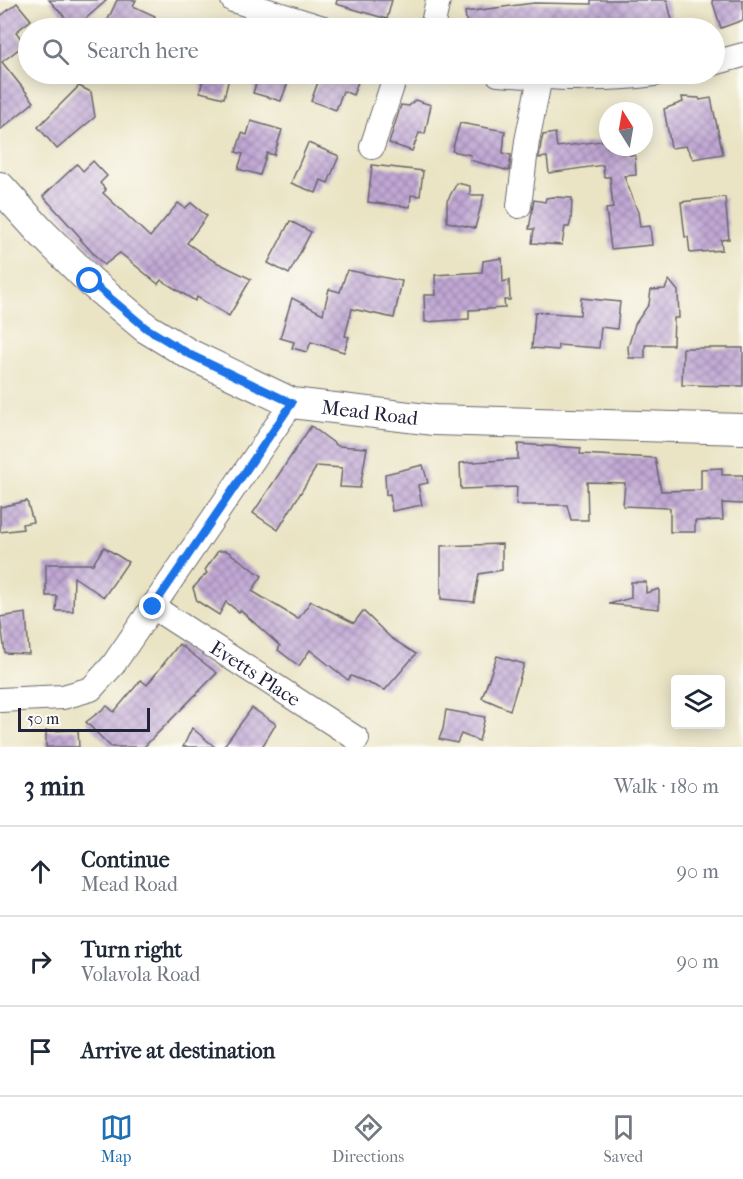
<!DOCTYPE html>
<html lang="en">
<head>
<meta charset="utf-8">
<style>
	:root { --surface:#fff; --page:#f2f2f3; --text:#1f2937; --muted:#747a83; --line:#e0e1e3; --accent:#1f6fb2 }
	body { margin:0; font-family:"IM FELL French Canon",serif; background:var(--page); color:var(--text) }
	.controls { position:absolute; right:18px; bottom:18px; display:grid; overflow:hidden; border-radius:6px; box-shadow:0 3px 15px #0003 }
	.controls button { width:54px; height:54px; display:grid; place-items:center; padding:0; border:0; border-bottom:2px solid var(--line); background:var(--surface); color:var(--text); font:30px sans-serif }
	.compass { position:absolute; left:599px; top:102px; width:54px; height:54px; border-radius:50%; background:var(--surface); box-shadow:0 3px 15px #0003; rotate:349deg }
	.scale { position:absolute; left:18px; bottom:15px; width:132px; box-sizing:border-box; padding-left:6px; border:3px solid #22223b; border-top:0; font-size:16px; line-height:21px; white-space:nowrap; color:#22223b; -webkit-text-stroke:4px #fdfcf7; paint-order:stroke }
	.stop { position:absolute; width:18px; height:18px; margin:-14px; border:4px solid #1a73e8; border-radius:50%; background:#fff }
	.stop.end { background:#1a73e8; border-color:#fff; box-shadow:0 2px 6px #0008 }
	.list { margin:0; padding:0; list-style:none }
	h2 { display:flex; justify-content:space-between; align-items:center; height:78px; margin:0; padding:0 24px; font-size:26px }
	h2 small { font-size:20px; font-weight:400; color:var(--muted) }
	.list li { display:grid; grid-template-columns:39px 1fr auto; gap:18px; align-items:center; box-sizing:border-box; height:90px; padding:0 24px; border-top:2px solid var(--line) }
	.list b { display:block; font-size:22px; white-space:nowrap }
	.list p { margin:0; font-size:20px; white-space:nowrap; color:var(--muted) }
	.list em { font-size:20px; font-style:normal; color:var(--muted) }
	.icon { flex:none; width:33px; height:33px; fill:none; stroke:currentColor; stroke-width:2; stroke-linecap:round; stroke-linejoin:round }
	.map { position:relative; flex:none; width:743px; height:747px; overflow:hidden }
	.search { position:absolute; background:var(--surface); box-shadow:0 3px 15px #0003; left:18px; right:18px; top:18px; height:66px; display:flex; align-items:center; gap:15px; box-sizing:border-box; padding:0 21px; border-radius:33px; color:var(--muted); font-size:22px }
	.sheet { height:348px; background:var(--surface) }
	nav { display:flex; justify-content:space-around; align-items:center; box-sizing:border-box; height:84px; border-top:2px solid var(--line); background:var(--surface); font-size:16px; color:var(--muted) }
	nav a { display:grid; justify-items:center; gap:3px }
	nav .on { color:var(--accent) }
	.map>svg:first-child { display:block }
	.building { fill:url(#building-cross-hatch) }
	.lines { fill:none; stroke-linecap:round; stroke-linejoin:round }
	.minor-casing { stroke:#68666b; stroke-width:26 }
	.major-casing { stroke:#68666b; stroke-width:32 }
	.minor { stroke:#fff; stroke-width:24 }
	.major { stroke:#fff; stroke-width:30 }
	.route { stroke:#1a73e8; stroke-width:8 }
	.labels { text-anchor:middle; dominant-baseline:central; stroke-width:4.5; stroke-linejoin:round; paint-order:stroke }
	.street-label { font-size:20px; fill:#22223b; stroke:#fdfcf7 }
</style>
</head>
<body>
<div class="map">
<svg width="743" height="747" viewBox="0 0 743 747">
	<defs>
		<pattern id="building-cross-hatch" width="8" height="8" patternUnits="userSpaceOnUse" patternTransform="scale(1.5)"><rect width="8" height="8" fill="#c1a8d4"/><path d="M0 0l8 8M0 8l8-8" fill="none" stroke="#9c88ad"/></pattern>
	</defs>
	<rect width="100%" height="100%" fill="#fdfcf7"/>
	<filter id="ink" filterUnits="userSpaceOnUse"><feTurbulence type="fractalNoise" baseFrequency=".0167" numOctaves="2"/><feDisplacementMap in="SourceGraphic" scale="12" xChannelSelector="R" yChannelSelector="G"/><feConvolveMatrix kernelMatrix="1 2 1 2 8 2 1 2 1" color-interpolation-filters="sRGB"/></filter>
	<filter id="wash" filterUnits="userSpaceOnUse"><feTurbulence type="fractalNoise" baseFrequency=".008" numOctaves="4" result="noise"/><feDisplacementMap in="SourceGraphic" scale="24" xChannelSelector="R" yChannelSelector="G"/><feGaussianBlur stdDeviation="1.35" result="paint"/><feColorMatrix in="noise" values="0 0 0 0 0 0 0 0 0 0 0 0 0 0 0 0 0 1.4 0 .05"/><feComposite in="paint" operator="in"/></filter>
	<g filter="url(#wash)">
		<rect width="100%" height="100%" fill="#eae4c5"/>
		<g id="blocks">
			<g class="building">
				<polygon points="49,0 107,0 75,28"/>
				<polygon points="117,0 136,0 133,6 155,16 149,28 104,28"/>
				<polygon points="337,0 392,0 387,19 336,4"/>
				<polygon points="591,0 667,0 674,28 467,28 465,12 534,3 591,4"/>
				<polygon points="712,0 743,0 743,20 721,28"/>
				<polygon points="17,3 31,20 16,32 25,44 2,62 34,102 0,130 0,12 2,15"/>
				<polygon points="204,74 230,74 224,98 200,92"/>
				<polygon points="259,74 291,74 281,101 253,93"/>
				<polygon points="321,74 361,74 353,95 343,91 336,110 311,101"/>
				<polygon points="79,86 91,92 95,117 57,149 38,127"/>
				<polygon points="682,97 699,98 700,100 711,98 723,154 693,159 686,146 671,148 664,109 683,102"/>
				<polygon points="415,100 431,105 425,134 419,133 412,151 389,143 401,105 409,106"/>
				<polygon points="251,121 282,130 274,155 267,153 260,175 238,169 243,154 236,152 242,133 247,135"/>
				<polygon points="460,123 505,131 503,153 511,155 509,171 470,160 471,155 452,151"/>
				<polygon points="555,133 557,147 608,140 608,147 628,147 629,155 635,155 636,175 624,176 638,212 640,227 650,226 652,245 611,249 606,209 613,208 610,177 604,177 603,165 549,173 547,157 539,158 541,143 543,135"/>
				<polygon points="308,143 339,156 328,183 321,180 316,193 291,183"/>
				<polygon points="93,161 107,176 100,183 106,190 103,193 150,237 178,203 185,208 191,203 207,216 187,243 214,261 251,279 229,316 197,297 195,301 161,280 158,284 120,253 104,265 80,239 81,238 43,196 77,164 83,171"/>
				<polygon points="372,165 423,171 420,196 411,195 410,207 368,202"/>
				<polygon points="457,183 470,186 470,195 484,195 475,228 447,222 447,201"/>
				<polygon points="553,197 572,198 571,220 569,227 565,227 562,245 532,243 534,229 529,229 534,200 545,202 546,198"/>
				<polygon points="725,197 729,239 721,240 722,250 690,253 688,237 685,237 681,202"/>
				<polygon points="290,221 311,232 289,274 268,263"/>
				<polygon points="502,258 503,282 509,280 510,300 504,300 505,308 469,310 469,319 425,322 424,295 436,295 435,275 482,272 483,261"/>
				<polygon points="347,270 402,281 394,318 352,309 345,336 349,337 344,352 311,342 307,352 292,348 294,342 280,338 292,298 323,314 329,289 340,292"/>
				<polygon points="669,280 678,291 679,318 674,318 673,345 645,345 645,358 629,358 628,347 635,324 649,304 651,290 665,289"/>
				<polygon points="581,298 620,302 617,329 601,327 599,348 558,345 558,350 532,348 535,312 580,315"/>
				<polygon points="683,348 743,348 743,386 682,385"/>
				<polygon points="311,426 338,446 367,448 360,488 340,487 342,468 317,466 278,530 253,513"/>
				<polygon points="518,444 581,448 580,454 655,458 661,491 701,490 701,469 722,468 722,475 743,475 743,504 722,503 723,520 695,521 695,532 670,532 670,508 623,506 625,483 587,482 588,520 571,520 567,505 516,505 517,487 461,489 460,463 518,459"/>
				<polygon points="423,465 428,483 418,485 422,505 392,511 390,494 386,495 385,474"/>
				<polygon points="27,501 33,522 22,524 23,529 0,532 0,507"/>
				<polygon points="502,544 502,570 479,574 474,602 441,599 441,546"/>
				<polygon points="104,547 128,562 104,597 74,577 73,611 56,611 57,596 46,596 46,564 93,564"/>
				<polygon points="218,551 227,551 262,576 252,591 298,619 311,601 354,623 363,611 391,638 416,654 385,690 351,676 348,680 310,650 299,666 278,650 280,646 240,610 239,612 226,602 219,615 197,601 193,588 207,573 205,570"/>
				<polygon points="631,582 646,582 646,593 659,589 659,609 609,604 631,598"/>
				<polygon points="26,613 29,654 5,653 0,617"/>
				<polygon points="179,644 217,673 144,747 111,747 86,722 107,706 114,712 141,680 147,685"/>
				<polygon points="497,656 524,664 510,710 482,698"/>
				<polygon points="252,708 276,724 262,747 223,747"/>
				<polygon points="446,710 485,717 479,741 461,734 457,743 439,739 443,729"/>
				<polygon points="192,728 215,747 183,747"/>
				<polygon points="78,730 79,747 46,747 46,731"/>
			</g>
		</g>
	</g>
	<g filter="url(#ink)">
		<use href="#blocks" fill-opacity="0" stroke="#68666b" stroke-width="1.5"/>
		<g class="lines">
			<g class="minor-casing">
				<g id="minor">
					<polyline points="233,0 323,28"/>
					<polyline points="432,28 438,0"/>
					<polyline points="714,63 743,55"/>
					<path d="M498,74C550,78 602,81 654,74"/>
					<polyline points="372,147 396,74"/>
					<polyline points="519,206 527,141 540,77"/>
					<path id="s1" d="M153,607L357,739"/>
					<polyline points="0,700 63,697 91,689 113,665 292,403"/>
				</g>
			</g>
			<g class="major-casing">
				<g id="major">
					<path id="s2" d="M0,187L39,230L90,281L146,328L189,354L292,403L434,420L743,429"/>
				</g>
			</g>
			<use href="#minor" class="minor"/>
			<use href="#major" class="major"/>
		</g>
	</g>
	<g class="lines" filter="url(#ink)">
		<polyline class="route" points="90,281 146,328 189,354 292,403 153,607"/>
	</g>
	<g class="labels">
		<g class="street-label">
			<text stroke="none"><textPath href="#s2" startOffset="446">Mead Road</textPath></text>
			<text stroke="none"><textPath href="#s1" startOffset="122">Evetts Place</textPath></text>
		</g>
	</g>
</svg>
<div class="controls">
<button><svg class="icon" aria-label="layers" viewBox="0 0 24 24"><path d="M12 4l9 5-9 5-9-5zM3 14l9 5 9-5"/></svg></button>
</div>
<svg class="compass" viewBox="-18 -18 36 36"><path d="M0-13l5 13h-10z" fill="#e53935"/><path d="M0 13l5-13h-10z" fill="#747a83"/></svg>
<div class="scale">50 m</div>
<div class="stop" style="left:90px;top:281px"></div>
<div class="stop end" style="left:153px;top:607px"></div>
<div class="search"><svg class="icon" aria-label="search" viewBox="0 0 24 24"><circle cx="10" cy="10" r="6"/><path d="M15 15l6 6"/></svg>Search here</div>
</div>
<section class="sheet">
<h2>3 min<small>Walk · 180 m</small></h2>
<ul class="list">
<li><svg class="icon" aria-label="ahead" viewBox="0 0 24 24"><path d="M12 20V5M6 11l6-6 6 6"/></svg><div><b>Continue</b><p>Mead Road</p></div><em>90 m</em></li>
<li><svg class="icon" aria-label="right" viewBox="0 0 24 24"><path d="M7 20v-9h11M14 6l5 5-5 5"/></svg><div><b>Turn right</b><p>Volavola Road</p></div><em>90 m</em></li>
<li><svg class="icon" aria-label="arrive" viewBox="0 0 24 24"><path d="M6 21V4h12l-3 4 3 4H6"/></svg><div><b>Arrive at destination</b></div></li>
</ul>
</section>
<nav>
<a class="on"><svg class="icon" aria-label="map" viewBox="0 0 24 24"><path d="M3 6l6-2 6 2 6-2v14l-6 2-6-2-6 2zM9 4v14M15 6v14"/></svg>Map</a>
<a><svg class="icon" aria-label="directions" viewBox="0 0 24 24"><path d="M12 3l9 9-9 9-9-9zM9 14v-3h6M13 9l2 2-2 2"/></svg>Directions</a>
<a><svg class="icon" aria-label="saved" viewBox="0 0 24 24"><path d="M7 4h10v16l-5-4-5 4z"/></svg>Saved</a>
</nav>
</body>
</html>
